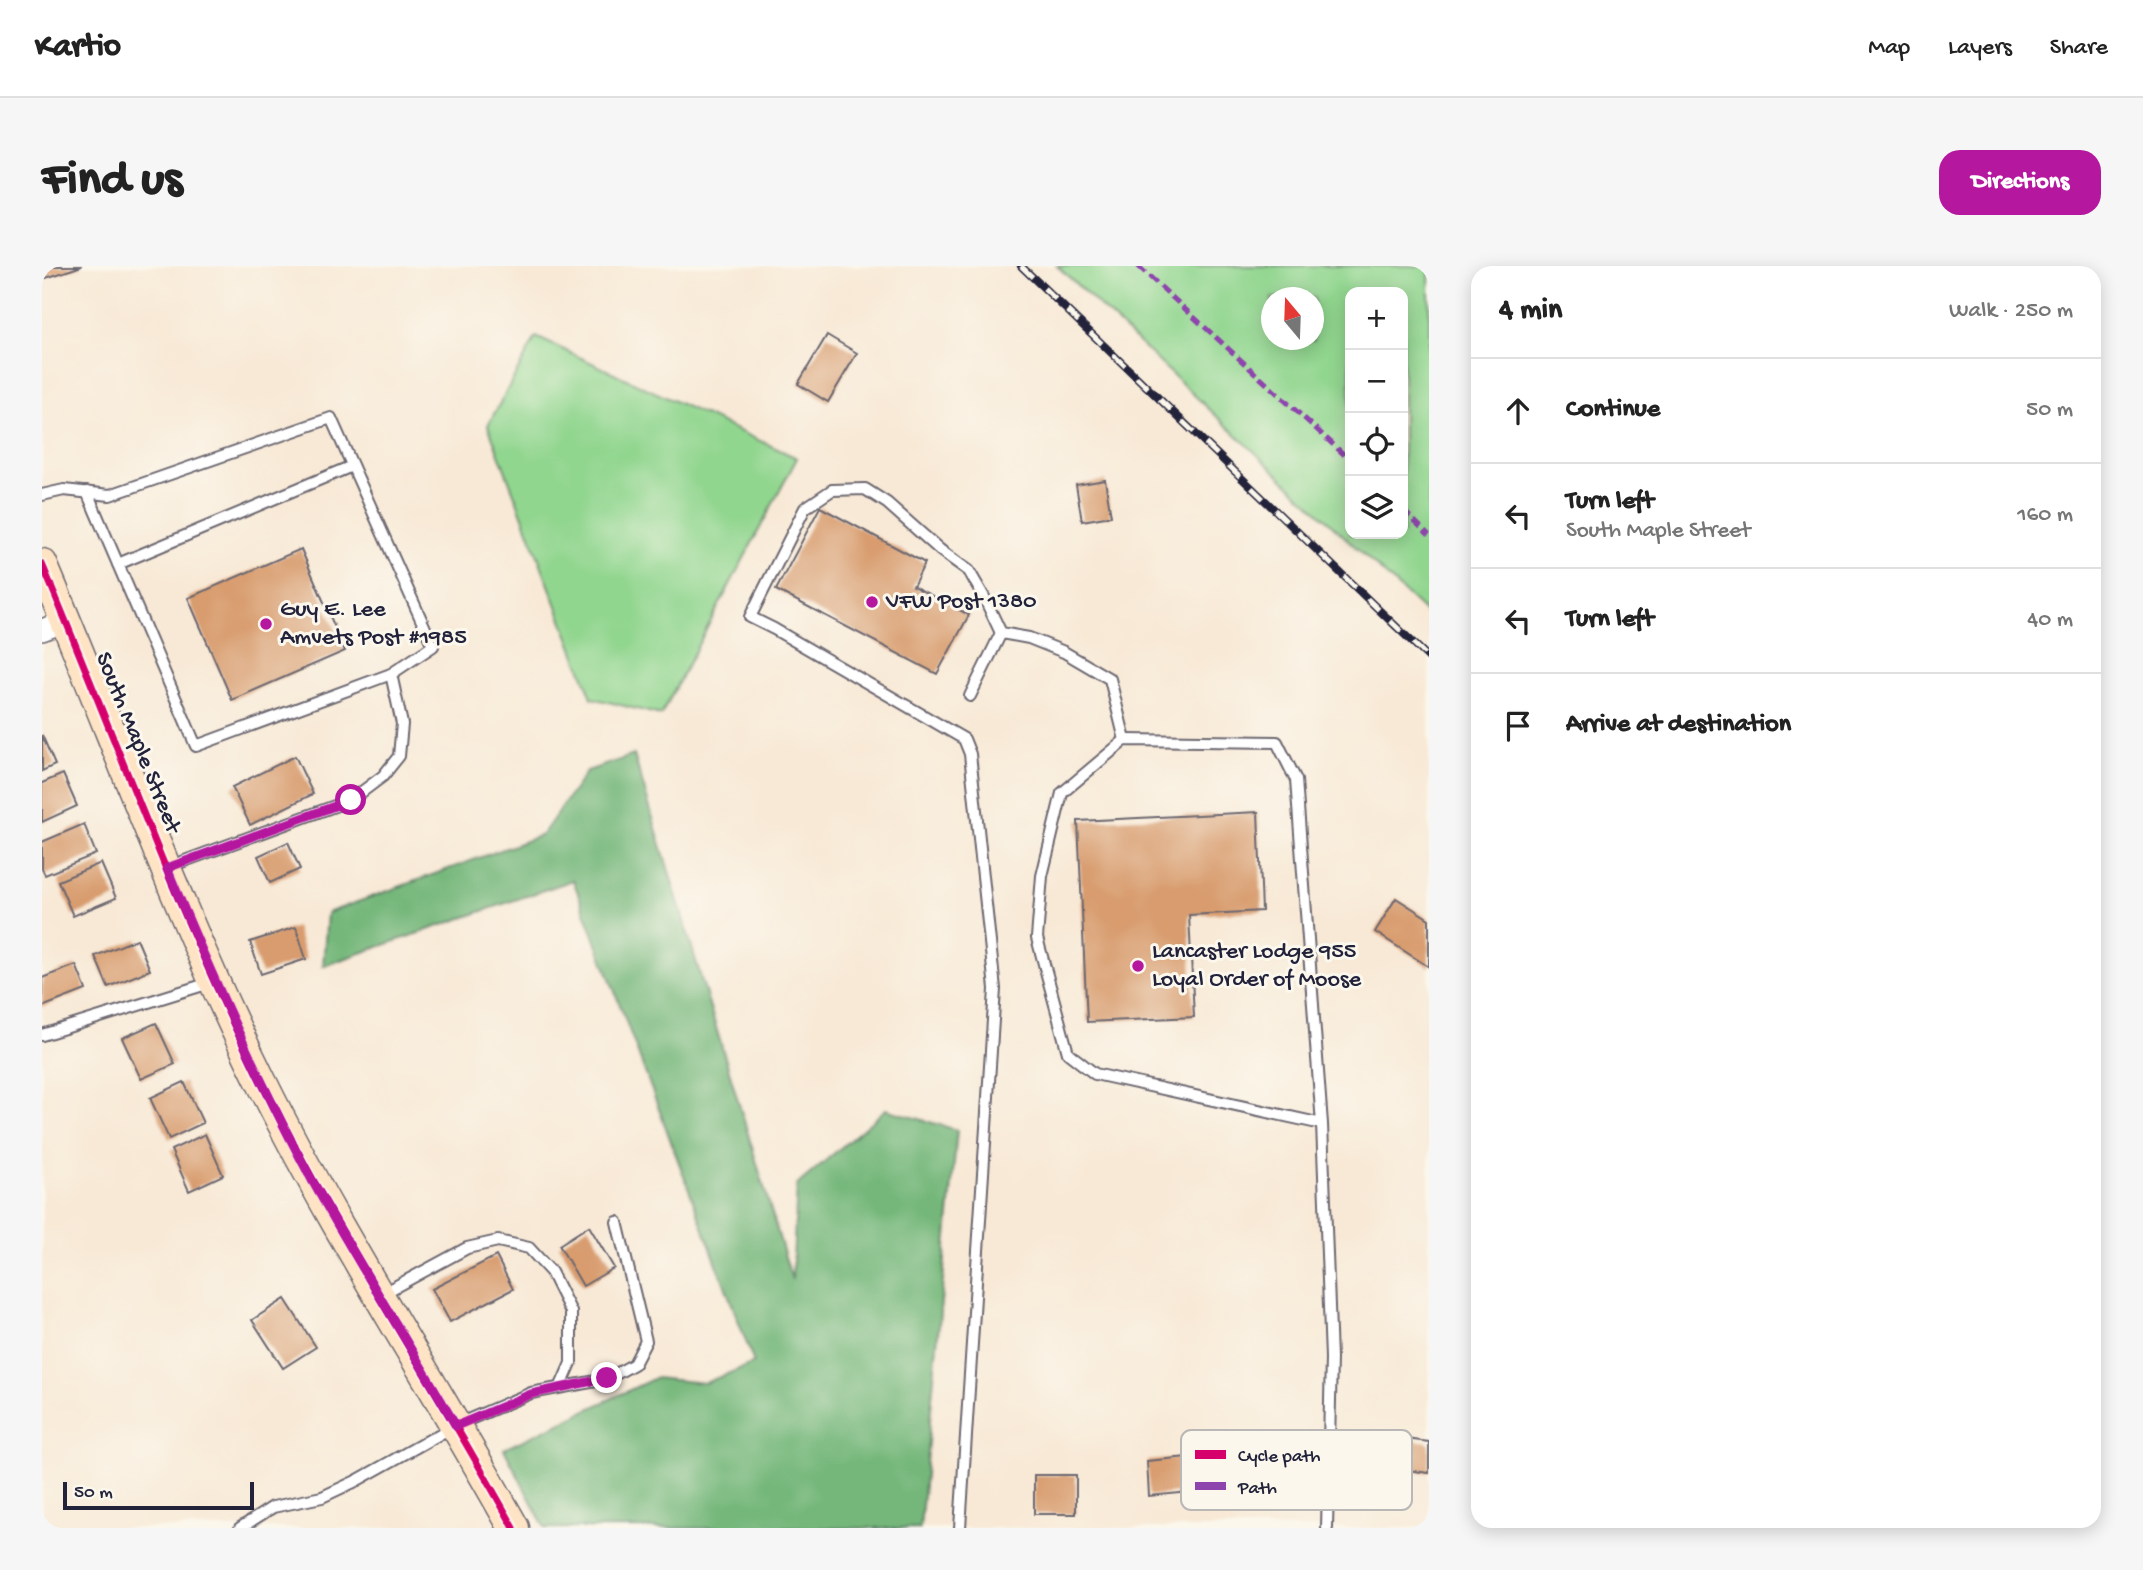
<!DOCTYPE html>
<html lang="en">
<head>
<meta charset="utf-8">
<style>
	:root { --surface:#fff; --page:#f6f6f6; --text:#222; --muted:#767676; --line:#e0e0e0; --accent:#b5179e }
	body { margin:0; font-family:"Gochi Hand",sans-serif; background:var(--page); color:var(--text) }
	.controls { position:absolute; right:21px; top:21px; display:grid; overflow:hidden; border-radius:14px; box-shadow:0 4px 18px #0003 }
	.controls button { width:63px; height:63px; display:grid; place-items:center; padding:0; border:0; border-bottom:2px solid var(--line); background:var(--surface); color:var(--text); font:35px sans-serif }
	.compass { position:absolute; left:1219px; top:21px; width:63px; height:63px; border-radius:50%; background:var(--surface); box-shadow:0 4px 18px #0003; rotate:341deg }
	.scale { position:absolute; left:21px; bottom:18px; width:191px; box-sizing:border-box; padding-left:7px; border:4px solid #22223b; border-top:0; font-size:19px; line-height:24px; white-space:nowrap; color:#22223b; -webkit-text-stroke:5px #fbf7ec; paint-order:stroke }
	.stop { position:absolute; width:21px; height:21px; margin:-16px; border:5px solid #b5179e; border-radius:50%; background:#fff }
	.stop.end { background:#b5179e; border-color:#fff; box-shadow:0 2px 7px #0008 }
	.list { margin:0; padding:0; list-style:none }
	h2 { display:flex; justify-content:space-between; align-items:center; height:91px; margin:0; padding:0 28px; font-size:30px }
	h2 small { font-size:23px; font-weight:400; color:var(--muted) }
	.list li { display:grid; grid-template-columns:46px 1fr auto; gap:21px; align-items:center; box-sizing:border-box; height:105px; padding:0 28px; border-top:2px solid var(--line) }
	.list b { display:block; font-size:26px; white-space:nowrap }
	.list p { margin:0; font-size:23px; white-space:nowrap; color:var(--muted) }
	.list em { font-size:23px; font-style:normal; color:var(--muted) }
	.icon { flex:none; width:38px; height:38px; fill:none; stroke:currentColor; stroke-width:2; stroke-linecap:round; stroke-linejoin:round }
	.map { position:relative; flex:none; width:1387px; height:1262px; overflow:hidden; border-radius:21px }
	header { display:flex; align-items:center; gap:42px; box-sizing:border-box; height:98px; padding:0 35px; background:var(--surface); border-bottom:2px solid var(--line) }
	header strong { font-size:33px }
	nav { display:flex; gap:38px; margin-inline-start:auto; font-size:24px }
	.intro { display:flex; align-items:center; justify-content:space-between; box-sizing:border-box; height:168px; padding:0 42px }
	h1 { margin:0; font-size:49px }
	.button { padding:18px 32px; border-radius:21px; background:var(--accent); color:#fff; font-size:24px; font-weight:700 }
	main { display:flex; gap:42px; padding:0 42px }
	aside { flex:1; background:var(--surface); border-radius:21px; box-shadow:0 4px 18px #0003 }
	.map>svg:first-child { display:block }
	.green { fill:#91d68f; stroke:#5a7c65; stroke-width:2; fill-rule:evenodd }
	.forest { fill:#74b77a; stroke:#4b6c5a; stroke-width:2 }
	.building { fill:#d89c6e }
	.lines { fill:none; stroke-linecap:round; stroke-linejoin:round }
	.lane-casing { stroke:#6d6871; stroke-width:14 }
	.street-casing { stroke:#6d6871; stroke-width:24 }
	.secondary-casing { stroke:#6d6871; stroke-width:33 }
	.lane { stroke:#fff; stroke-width:10 }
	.street { stroke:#fff; stroke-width:21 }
	.secondary { stroke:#fee4c5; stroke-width:30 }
	.rail-casing { stroke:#22223b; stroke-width:8 }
	.rail { stroke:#fbf7ec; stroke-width:5; stroke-dasharray:16; stroke-linecap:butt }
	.quiet { stroke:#8e44ad; stroke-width:5; stroke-dasharray:10 5; stroke-linecap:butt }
	.cycleway-casing { stroke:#fbf7ec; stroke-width:11 }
	.cycleway { stroke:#d6006c; stroke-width:7 }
	.route { stroke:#b5179e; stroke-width:9 }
	.poi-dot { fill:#b5179e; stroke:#fbf7ec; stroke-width:2.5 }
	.labels { text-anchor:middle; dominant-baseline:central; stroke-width:6; stroke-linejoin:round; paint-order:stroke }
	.poi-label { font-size:24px; fill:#22223b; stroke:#fbf7ec; text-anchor:start }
	.street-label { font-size:24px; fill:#22223b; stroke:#fbf7ec }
	.key { fill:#fbf7ec; stroke:#bab7b7; stroke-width:2 }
	.key-label { font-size:19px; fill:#22223b }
</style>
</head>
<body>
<header>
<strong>Kartio</strong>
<nav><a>Map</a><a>Layers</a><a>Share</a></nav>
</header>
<div class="intro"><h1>Find us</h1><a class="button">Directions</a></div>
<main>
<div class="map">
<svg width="1387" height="1262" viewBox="0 0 1387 1262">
	<rect width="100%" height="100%" fill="#fbf7ec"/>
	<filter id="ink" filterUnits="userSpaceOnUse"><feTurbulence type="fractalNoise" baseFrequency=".0143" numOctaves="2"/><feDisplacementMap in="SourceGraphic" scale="14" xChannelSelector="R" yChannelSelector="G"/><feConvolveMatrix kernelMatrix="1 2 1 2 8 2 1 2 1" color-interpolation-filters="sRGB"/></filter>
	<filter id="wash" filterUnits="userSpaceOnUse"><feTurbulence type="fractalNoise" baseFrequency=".00686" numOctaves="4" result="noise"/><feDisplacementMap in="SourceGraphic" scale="28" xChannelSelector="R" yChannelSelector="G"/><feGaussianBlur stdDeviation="1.57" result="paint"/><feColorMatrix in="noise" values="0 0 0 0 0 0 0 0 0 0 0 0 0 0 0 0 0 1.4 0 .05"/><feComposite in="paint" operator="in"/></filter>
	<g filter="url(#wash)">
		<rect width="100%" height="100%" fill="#f8e9d6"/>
		<g class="green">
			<path d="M1015,0H1387V350ZM1308,26H1361V268H1308ZM1230,32H1272V74H1230Z"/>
			<polygon points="494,71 755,192 619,449 550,432 446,159"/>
		</g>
		<polygon class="forest" points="592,489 750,1014 755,919 844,843 915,864 878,1262 503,1262 462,1183 613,1112 663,1117 712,1097 531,614 281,700 285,647 500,569 545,505"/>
		<g id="blocks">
			<g class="building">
				<polygon points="0,0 40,0 4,12"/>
				<polygon points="785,69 815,87 786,136 756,118"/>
				<polygon points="1063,214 1069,250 1040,255 1034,219"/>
				<polygon points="778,241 883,297 871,320 927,349 895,408 734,324"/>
				<polygon points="259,283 303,385 190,434 146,332"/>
				<polygon points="0,469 13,499 0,505"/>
				<polygon points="253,490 271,528 208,559 190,521"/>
				<polygon points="21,508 35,540 0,556 0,517"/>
				<polygon points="1216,546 1220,645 1147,649 1152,751 1045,756 1036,555"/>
				<polygon points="42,558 54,588 3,609 0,603 0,576"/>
				<polygon points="246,576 258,603 228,617 216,590"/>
				<polygon points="59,597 74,632 31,650 16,615"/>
				<polygon points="1354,632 1387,653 1387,701 1333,666"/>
				<polygon points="254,661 264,693 219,708 208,676"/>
				<polygon points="95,673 108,704 66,721 53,690"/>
				<polygon points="34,699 44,724 0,741 0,712"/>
				<polygon points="114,757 133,798 99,813 80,772"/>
				<polygon points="142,816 161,857 127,873 108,832"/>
				<polygon points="163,868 181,909 147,925 129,884"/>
				<polygon points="547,960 572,1002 541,1020 517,979"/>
				<polygon points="454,990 471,1023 408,1056 390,1023"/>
				<polygon points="243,1033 274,1081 241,1102 210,1054"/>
				<polygon points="1355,1172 1387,1176 1387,1207 1351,1202"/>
				<polygon points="1156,1190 1159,1225 1107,1230 1105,1195"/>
				<rect x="992" y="1209" width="42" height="39"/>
			</g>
		</g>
	</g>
	<g filter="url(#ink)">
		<use href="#blocks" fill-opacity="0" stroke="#6d6871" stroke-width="2"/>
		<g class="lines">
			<g class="lane-casing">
				<g id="lane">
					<polyline points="0,229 22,224 68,229 289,152 391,380 349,408 154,480 45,226"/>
					<polyline points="76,298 310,200"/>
					<polyline points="928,430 959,367"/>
					<polyline points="126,601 309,534 341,510 357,490 360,458 349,408"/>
					<polyline points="0,769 171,716"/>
					<polyline points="1280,858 1053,808 1026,787 995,672 1000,610 1020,527 1083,474 1235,476 1254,514 1280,858 1289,1092 1285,1262"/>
					<polyline points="338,1029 425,982 456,975 487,982 509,1006 529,1046 529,1097 519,1120"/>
					<polyline points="198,1262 231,1241 280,1231 314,1215 414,1159 489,1127 565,1113 592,1098 604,1075 575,956"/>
					<polyline points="918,1262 953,723 928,488 922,473 732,363 708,351 763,242 790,224 823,223 845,237 898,284 927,305 942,331 959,367 987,372 1022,386 1068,413 1083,474"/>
				</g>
			</g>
			<g class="street-casing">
				<polyline id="street" points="0,364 24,355"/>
			</g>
			<g class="secondary-casing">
				<path id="secondary" d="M0,298C73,470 136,648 219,815C295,969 389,1112 472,1262"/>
			</g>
			<use href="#lane" class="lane"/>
			<use href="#street" class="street"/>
			<use href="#secondary" class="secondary"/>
			<g class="rail-casing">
				<polyline id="rail" points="979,0 1387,392"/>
			</g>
			<use href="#rail" class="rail"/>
			<g class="quiet">
				<polyline points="1096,0 1308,194"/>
				<polyline points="1361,244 1387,269"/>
			</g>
			<g class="cycleway-casing">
				<path id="cycleway" d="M0,298C73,470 136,648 219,815C295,969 389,1112 472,1262"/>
			</g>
			<use href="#cycleway" class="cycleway"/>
		</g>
	</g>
	<g class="lines" filter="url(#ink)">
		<path class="route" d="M309,534L125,602C169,708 216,815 271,916C317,998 367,1078 414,1160L489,1128L565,1112"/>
	</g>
	<g class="poi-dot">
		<circle cx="830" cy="336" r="7"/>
		<circle cx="224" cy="358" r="7"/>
		<circle cx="1096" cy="700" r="7"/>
	</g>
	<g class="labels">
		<g class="poi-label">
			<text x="844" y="336">VFW Post 1380</text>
			<text x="238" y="344">Guy E. Lee<tspan x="238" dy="28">Amvets Post #1985</tspan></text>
			<text x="1110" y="686">Lancaster Lodge 955<tspan x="1110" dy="28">Loyal Order of Moose</tspan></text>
		</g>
		<g class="street-label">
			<text transform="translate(95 477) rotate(68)">South Maple Street</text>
		</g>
	</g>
	<rect x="1139" y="1164" width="231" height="80" rx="10" class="key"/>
	<rect x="1153" y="1184" width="31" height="9" fill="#d6006c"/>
	<rect x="1153" y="1216" width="31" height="8" fill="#8e44ad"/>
	<g class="key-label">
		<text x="1196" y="1195">Cycle path</text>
		<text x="1196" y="1227">Path</text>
	</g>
</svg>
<div class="controls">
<button>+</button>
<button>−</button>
<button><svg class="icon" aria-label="locate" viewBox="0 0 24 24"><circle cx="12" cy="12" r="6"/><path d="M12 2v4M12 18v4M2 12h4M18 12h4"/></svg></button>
<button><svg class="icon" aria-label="layers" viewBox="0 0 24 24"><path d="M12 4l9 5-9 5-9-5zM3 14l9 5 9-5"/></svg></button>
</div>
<svg class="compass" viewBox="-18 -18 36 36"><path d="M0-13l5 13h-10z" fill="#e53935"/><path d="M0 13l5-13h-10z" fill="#767676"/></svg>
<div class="scale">50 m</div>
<div class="stop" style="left:309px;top:534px"></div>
<div class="stop end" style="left:565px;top:1112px"></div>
</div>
<aside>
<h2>4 min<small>Walk · 250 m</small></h2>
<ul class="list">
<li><svg class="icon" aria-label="ahead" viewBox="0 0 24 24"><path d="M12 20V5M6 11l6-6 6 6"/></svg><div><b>Continue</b></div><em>50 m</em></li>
<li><svg class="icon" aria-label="left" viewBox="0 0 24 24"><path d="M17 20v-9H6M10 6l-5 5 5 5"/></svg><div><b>Turn left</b><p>South Maple Street</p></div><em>160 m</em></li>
<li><svg class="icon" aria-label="left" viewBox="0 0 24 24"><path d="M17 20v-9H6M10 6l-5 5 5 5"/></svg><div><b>Turn left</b></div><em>40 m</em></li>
<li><svg class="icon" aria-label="arrive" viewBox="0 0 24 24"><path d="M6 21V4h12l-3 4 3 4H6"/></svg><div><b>Arrive at destination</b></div></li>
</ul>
</aside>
</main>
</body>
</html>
